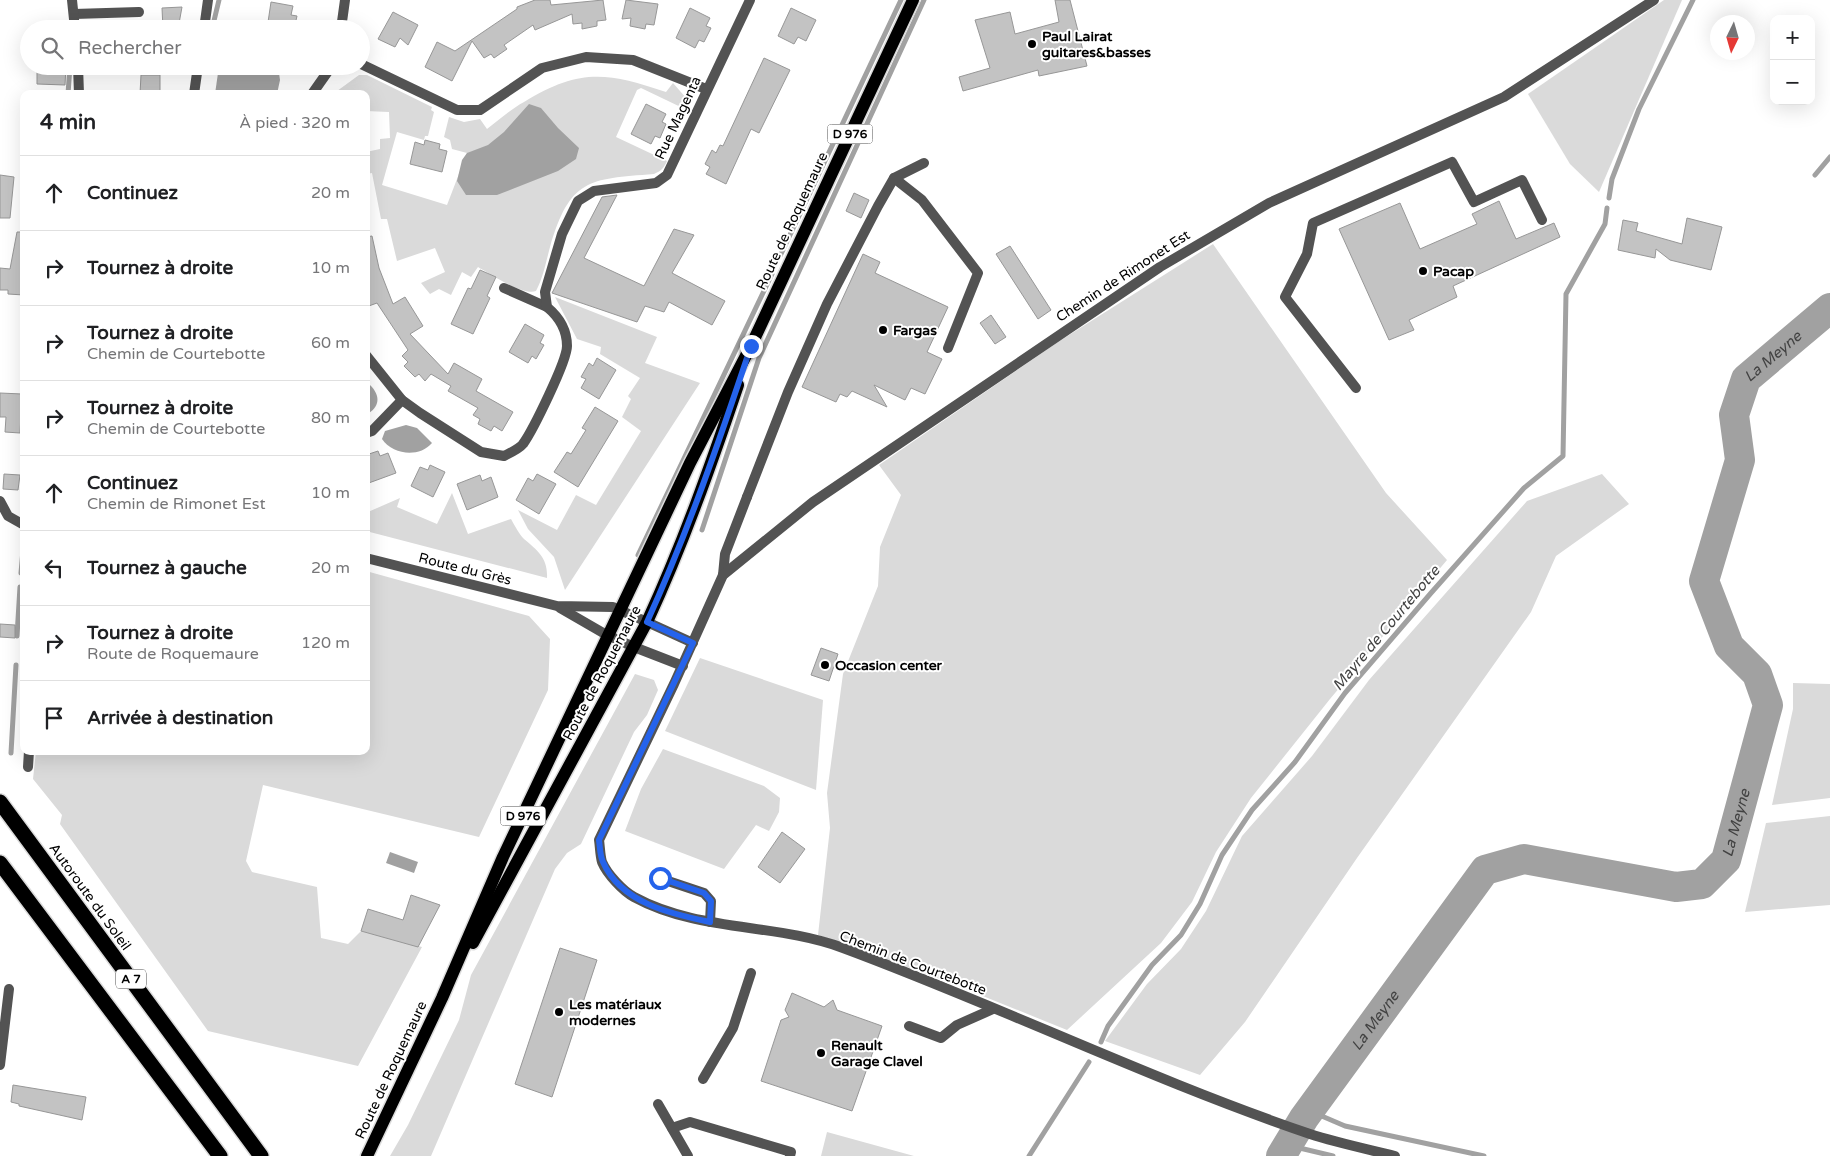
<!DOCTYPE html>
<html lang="fr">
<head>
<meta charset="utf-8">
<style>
	:root { --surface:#fff; --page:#f6f6f6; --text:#202124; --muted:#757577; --line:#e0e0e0 }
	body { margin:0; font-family:"Varela Round",sans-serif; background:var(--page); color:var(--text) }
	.controls { position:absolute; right:15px; top:15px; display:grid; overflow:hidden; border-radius:10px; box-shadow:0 5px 20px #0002 }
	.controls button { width:45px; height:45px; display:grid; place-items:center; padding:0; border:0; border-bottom:1px solid var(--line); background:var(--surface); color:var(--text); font:25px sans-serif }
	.compass { position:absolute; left:1710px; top:15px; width:45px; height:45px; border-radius:50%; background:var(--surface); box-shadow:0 5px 20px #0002; rotate:185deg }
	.stop { position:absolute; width:15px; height:15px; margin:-11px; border:4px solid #2563eb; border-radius:50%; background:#fff }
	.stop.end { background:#2563eb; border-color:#fff; box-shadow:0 1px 5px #0008 }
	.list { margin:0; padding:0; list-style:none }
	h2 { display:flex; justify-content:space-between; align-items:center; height:65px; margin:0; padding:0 20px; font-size:21px }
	h2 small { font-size:16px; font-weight:400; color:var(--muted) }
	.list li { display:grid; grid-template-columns:32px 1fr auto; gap:15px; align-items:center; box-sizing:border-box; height:75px; padding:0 20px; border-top:1px solid var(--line) }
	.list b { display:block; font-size:19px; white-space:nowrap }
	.list p { margin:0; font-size:16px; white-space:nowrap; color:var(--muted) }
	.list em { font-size:16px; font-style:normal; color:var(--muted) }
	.icon { flex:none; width:28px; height:28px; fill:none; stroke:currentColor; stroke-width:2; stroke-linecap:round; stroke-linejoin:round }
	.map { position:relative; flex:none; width:1830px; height:1156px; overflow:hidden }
	.search { position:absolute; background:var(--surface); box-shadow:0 5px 20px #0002; left:20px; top:20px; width:350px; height:55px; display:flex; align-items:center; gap:12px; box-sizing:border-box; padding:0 18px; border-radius:28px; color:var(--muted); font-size:19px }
	.panel { position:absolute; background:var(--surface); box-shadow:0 5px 20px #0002; left:20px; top:90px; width:350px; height:665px; border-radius:10px }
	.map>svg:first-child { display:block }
	.green { fill:#dadada }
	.water { fill:#a1a1a1 }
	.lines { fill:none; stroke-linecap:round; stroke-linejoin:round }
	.stream { stroke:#a1a1a1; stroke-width:5 }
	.river { stroke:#a1a1a1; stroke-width:30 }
	.building { fill:#c3c3c3; stroke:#979797 }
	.primary-casing { stroke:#dbdbdb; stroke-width:15 }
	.motorway-casing { stroke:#dbdbdb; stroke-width:18 }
	.service { stroke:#535353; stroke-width:10 }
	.minor { stroke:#535353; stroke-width:10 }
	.tertiary { stroke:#535353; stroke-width:10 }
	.primary { stroke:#000; stroke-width:12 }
	.motorway { stroke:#000; stroke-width:15 }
	.route { stroke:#2563eb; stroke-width:6 }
	.poi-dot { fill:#000; stroke:#fff; stroke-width:2 }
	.labels { text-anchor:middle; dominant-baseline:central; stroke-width:4; stroke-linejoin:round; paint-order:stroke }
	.shield { fill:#fff; stroke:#4c4c4c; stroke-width:1 }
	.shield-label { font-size:12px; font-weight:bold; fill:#000 }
	.poi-label { font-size:14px; font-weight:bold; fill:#000; stroke:#fff; text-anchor:start }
	.street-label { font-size:14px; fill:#000; stroke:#fff }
	.water-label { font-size:15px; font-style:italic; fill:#424242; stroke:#fff }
</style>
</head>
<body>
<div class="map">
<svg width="1830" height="1156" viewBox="0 0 1830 1156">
	<rect width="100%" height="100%" fill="#fff"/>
	<g class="green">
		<polygon points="1664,0 1682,0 1599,192 1570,164 1528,94"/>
		<path d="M359,75H367L432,107L431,110L434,112L428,136H425L424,140L397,132L382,185L447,205L467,153L452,149L450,140L444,137L449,117L464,122L480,119L487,129C499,120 511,109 524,102C579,68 607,72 666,92L673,83L687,99L689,111L641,88L637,90L616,137L667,161C664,168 661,171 654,174C588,179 570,179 550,247C546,262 543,278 536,291C523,296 490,274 478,267L471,277L462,272L451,295L439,289L430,294L421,283L445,272L435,248L397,261L387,219H381L372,173L366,174V152L380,149V139L390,138L389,112L366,111V94H333Z"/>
		<polygon points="1213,244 1386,493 1447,560 1330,699 1251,798 1216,852 1192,902 1161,943 1067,1030 946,981 818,935 830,828 827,793 843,674 878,586 880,547 901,495 879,465 1058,342"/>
		<polygon points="555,297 657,337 645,363 700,383 565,590 554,557 528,529 518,510 557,530 576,495 596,505 641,431 622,417 631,399 628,396 640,378 600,354 601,347 577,339"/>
		<polygon points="1602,474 1629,504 1556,556 1531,612 1357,858 1245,1022 1200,1075 1105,1041 1147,984 1181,949 1206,911 1242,836 1312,756 1369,680 1527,501"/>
		<path d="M452,493L468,534L511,519C515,526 519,534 524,539C538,551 548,558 547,578L366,531V509L368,512L400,498L397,507L437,524Z"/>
		<polygon points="366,571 529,616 550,639 548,690 479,837 263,785 246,861 252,872 317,887 321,938 348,944 361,931 422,947 358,1066 208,1031 60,824 62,815 33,779 36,751 366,751"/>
		<polygon points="700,658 823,700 816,790 665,731"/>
		<polygon points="635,674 654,680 658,690 647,715 634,732 581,844 567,853 555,869 431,1156 390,1156 408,1125 459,1020 471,975"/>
		<polygon points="1793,683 1830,684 1830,798 1772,805 1793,709"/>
		<polygon points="663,749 764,786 780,798 779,812 769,831 756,825 724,869 625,831 641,789"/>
		<polygon points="1830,816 1830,905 1745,912 1766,823"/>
		<polygon points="827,1132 914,1156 821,1156"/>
	</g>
	<g class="water">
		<polygon points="219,66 278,66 280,80 277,94 215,94"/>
		<polygon points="529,104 541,108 558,128 579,148 576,159 558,171 497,195 466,195 457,181 462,160 467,153 488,145 504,132"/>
		<path d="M370,385C381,396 380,407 366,415V386Z"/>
		<path d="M406,425L417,428L432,443C419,458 393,455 382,439L385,431Z"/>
		<polygon points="390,852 418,862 414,873 386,863"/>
	</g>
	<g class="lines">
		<g class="stream">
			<polyline points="212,29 219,0"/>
			<polyline points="68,94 70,66"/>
			<polyline points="1815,175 1830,157"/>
			<polyline points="1609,198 1612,179 1639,109 1693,0"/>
			<polyline points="780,256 901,0"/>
			<polyline points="702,530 759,358 924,0"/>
			<polyline points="638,555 772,274"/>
			<polyline points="21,573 23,550"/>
			<polyline points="17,636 20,587"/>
			<polyline points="11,753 16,665"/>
			<polyline points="1101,1042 1108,1026 1152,965 1181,935 1200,904 1222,855 1252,810 1295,762 1345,693 1431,593 1524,488 1563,456 1566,294 1605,224 1607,208"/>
			<polyline points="1310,1111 1345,1126 1484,1156"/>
			<polyline points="1287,1145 1333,1156"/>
			<polyline points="1029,1156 1089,1062"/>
		</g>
		<path class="river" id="s1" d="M1281,1156L1304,1118L1485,870L1524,859L1676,887L1702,884L1726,860L1768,705L1757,674L1729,646L1704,581L1740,460L1734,415L1746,379L1830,308"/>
	</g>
	<g class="building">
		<polygon points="535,0 550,0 551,5 603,0 606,20 597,21 597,26 582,29 582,23 573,24 572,14 535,30 533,25 504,45 507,49 494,58 491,54 484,58 472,41 452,81 425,67 437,42 455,51 517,9 517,7"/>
		<polygon points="626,0 658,4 654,25 646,24 645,29 630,26 631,18 622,19"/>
		<polygon points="1055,0 1070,0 1087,66 1039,76 1038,70 963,91 959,77 990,68 975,20 1010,12 1015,34 1059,22"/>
		<polygon points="271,2 293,6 291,15 297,16 294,29 267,29"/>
		<polygon points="182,7 178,29 163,29 162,8"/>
		<polygon points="690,8 710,18 706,26 711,28 704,42 699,40 695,48 676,38"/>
		<polygon points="791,8 816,20 806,41 798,37 794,44 778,36"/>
		<polygon points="393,12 418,25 408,45 400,38 395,47 378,39"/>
		<polygon points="764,58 790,70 759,133 751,129 726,184 706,174 710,167 705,164 712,150 716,153 720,145 723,146"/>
		<polygon points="37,66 66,66 65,85 37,84"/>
		<polygon points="141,75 160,75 160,94 140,94"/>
		<polygon points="646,104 666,114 662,122 666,124 660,138 655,136 651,144 631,134"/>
		<polygon points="425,140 440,144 439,149 447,151 442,172 410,164 415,142 424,145"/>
		<polygon points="0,175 14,177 10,218 0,218"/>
		<polygon points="854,193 869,200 861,218 846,211"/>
		<polygon points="617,195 584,258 644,286 674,229 694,235 672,273 725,301 712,325 669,302 664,312 645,306 637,322 552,293 602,197"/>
		<polygon points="1499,201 1516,239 1554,223 1560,237 1453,286 1457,297 1409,320 1414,330 1389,340 1339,229 1400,203 1420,249 1477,224 1472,214"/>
		<polygon points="1687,218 1722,227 1711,270 1670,260 1656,249 1655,258 1618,250 1623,220 1638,223 1636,231 1682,244"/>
		<polygon points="17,232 24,232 24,295 8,294 8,290 0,290 0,268 10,269"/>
		<polygon points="372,236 379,268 393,304 405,297 423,326 410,334 448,374 454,363 482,379 476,391 513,412 502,431 494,426 491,431 478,424 480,419 473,415 478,408 448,391 451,386 431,374 425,381 419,374 415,377 404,366 408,362 402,356 408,350 377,303 366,307 366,237"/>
		<polygon points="1010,246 1051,310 1038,319 996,254"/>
		<polygon points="863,254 880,262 875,273 948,307 927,352 942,359 925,394 911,388 905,400 874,385 887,407 852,391 847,397 840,394 836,402 802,387"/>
		<polygon points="480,270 496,277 487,296 490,298 473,334 451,324 468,288 471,289"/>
		<polygon points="991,315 1006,337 995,344 980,323"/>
		<polygon points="525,324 544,335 540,343 544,345 536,359 532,356 528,363 509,352"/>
		<polygon points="597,358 616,370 599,399 581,388 586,379 581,377 589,363 593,366"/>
		<polygon points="0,393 22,394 20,433 5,432 6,417 0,417"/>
		<polygon points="595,407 618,421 578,487 554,472 567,452 571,454 586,430 582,428"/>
		<polygon points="378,451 380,456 388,453 396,473 366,484 366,455"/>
		<polygon points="430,465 445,472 433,497 411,486 420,467 428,470"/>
		<polygon points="4,474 20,475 18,490 3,489"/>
		<polygon points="537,474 556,484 539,514 516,500 528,478 533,481"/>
		<polygon points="480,475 482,481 491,477 498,497 467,510 457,484"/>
		<polygon points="0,624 15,625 15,638 0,637"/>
		<polygon points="821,648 838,654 829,681 811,675"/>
		<polygon points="782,832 805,849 780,883 758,867"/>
		<polygon points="411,895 440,905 418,947 361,931 368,909 403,920"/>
		<polygon points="560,948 597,960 552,1097 515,1084"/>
		<polygon points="792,993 824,1007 833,1000 837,1010 882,1026 852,1111 761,1081 781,1020 789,1017 785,1010"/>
		<polygon points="13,1085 86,1097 82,1120 19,1106 19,1104 11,1102"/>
	</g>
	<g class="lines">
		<g class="primary-casing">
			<g id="primary">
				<path d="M473,943L647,622C683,544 711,465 738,385"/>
				<polyline points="367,1156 442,998 503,857 690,463 751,346 913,0"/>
			</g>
		</g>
		<g class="motorway-casing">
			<g id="motorway">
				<polyline points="0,802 261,1156"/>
				<polyline points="0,863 220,1156"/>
			</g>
		</g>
		<g class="service">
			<polyline points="74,14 139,12"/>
			<polyline points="894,178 922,200 978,273 948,348"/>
			<polyline points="1356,388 1285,297 1307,254 1313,223 1452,162 1474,202 1522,180 1542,220"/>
			<polyline points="747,497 788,392 827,304 878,206 894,178 924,163"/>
			<polyline points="659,878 704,893 711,901 710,922"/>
			<polyline points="909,1026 941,1038 957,1025 993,1009"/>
			<polyline points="703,1079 733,1028 751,973"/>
			<polyline points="658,1104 688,1156"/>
			<polyline points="672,1128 690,1122 791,1152 790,1156"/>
		</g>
		<g class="minor">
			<polyline points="204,29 208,0"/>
			<polyline points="341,29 345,0"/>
			<polyline points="361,64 457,110 480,110 542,68 586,57 633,60 706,89"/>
			<polyline points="331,66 341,68 346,66"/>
			<polyline points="194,94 198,66"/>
			<polyline points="312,94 331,67"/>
			<polyline points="504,288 547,307"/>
			<path d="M366,355L402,400L420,413L481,452L504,456C510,453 519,449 523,444C533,430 567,361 567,346C567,329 559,317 547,307L545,292L562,234L578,201L594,191L656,183L667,175L750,0"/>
			<polyline points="366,433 372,431 402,400"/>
			<polyline points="0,501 8,516 24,525"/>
			<polyline points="723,575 725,554 747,497"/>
			<polyline points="647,622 693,643"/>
			<polyline points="634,647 683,666"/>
			<polyline points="28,767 29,751"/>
			<polyline points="0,1065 9,989"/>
			<path d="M1395,1156C1367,1149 1338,1143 1310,1134C1151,1080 1000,1006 843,948C776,923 698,932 634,897C623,891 607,874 602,862C600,855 600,846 599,840L674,684L723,575L813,502L1160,267L1269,203L1504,97L1654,0"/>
		</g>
		<g class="tertiary">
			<polyline points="72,0 75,29"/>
			<polyline points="78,66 79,94"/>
			<polyline points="366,558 557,606 613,607 647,622"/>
			<polyline points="560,608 605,634 634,647"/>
		</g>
		<use href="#primary" class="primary"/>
		<use href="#motorway" class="motorway"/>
	</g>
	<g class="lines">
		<path class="route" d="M660,878L704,893L711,901L710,922C671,914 621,903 603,862C600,856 600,847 599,840L693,643L647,622C688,532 720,439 751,346"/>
	</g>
	<g class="poi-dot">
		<circle cx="1032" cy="44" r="5"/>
		<circle cx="1423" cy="271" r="5"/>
		<circle cx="883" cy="330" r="5"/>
		<circle cx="825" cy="665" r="5"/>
		<circle cx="559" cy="1012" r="5"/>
		<circle cx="821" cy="1053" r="5"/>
	</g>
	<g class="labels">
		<g class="shield">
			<rect x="827.5" y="124.5" width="45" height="19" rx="4"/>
			<rect x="500.5" y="806.5" width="45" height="19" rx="4"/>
			<rect x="116" y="969.5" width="30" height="19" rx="4"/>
		</g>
		<g class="shield-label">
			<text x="850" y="134">D 976</text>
			<text x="523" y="816">D 976</text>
			<text x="131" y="979">A 7</text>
		</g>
		<g class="poi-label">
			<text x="1042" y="36">Paul Lairat<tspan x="1042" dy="16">guitares&amp;basses</tspan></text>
			<text x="1433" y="271">Pacap</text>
			<text x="893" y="330">Fargas</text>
			<text x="835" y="665">Occasion center</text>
			<text x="569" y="1004">Les matériaux<tspan x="569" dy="16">modernes</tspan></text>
			<text x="831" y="1045">Renault<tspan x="831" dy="16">Garage Clavel</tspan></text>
		</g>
		<g class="street-label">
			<text transform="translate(678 118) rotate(-65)">Rue Magenta</text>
			<text transform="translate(792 221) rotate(-65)">Route de Roquemaure</text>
			<text transform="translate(1123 276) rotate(-33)">Chemin de Rimonet Est</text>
			<text transform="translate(465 569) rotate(14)">Route du Grès</text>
			<text transform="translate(602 673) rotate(-62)">Route de Roquemaure</text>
			<text transform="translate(90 897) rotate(54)">Autoroute du Soleil</text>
			<text transform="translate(913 963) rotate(21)">Chemin de Courtebotte</text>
			<text transform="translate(391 1070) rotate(-65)">Route de Roquemaure</text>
		</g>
		<g class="water-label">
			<text stroke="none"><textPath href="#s1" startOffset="1154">La Meyne</textPath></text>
			<text transform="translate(1386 628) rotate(-50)">Mayre de Courtebotte</text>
			<text stroke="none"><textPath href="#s1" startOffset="645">La Meyne</textPath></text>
			<text stroke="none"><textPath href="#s1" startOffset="165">La Meyne</textPath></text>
		</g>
	</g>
</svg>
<div class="controls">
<button>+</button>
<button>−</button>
</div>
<svg class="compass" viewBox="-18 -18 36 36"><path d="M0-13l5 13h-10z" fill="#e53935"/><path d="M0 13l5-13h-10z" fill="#757577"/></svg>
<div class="stop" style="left:660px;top:878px"></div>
<div class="stop end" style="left:751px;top:346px"></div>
<div class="search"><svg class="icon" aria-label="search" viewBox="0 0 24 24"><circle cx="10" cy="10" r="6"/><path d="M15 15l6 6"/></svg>Rechercher</div>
<section class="panel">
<h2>4 min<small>À pied · 320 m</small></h2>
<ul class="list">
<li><svg class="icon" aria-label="ahead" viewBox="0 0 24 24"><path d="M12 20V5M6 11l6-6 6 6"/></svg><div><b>Continuez</b></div><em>20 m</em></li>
<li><svg class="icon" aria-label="right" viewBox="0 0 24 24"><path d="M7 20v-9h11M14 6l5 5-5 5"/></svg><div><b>Tournez à droite</b></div><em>10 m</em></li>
<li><svg class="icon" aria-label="right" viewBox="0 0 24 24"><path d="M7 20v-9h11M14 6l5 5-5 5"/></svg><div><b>Tournez à droite</b><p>Chemin de Courtebotte</p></div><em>60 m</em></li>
<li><svg class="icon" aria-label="right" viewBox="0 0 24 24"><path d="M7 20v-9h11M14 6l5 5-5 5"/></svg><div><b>Tournez à droite</b><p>Chemin de Courtebotte</p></div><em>80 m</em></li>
<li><svg class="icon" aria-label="ahead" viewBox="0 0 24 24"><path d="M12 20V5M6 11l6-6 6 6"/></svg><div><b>Continuez</b><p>Chemin de Rimonet Est</p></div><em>10 m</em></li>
<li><svg class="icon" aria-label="left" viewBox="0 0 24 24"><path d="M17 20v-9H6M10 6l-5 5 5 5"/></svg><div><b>Tournez à gauche</b></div><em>20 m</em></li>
<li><svg class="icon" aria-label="right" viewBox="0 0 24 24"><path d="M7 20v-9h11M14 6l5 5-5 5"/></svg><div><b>Tournez à droite</b><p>Route de Roquemaure</p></div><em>120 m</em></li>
<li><svg class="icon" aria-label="arrive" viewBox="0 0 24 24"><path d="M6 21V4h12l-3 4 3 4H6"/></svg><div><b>Arrivée à destination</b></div></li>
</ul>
</section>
</div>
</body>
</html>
